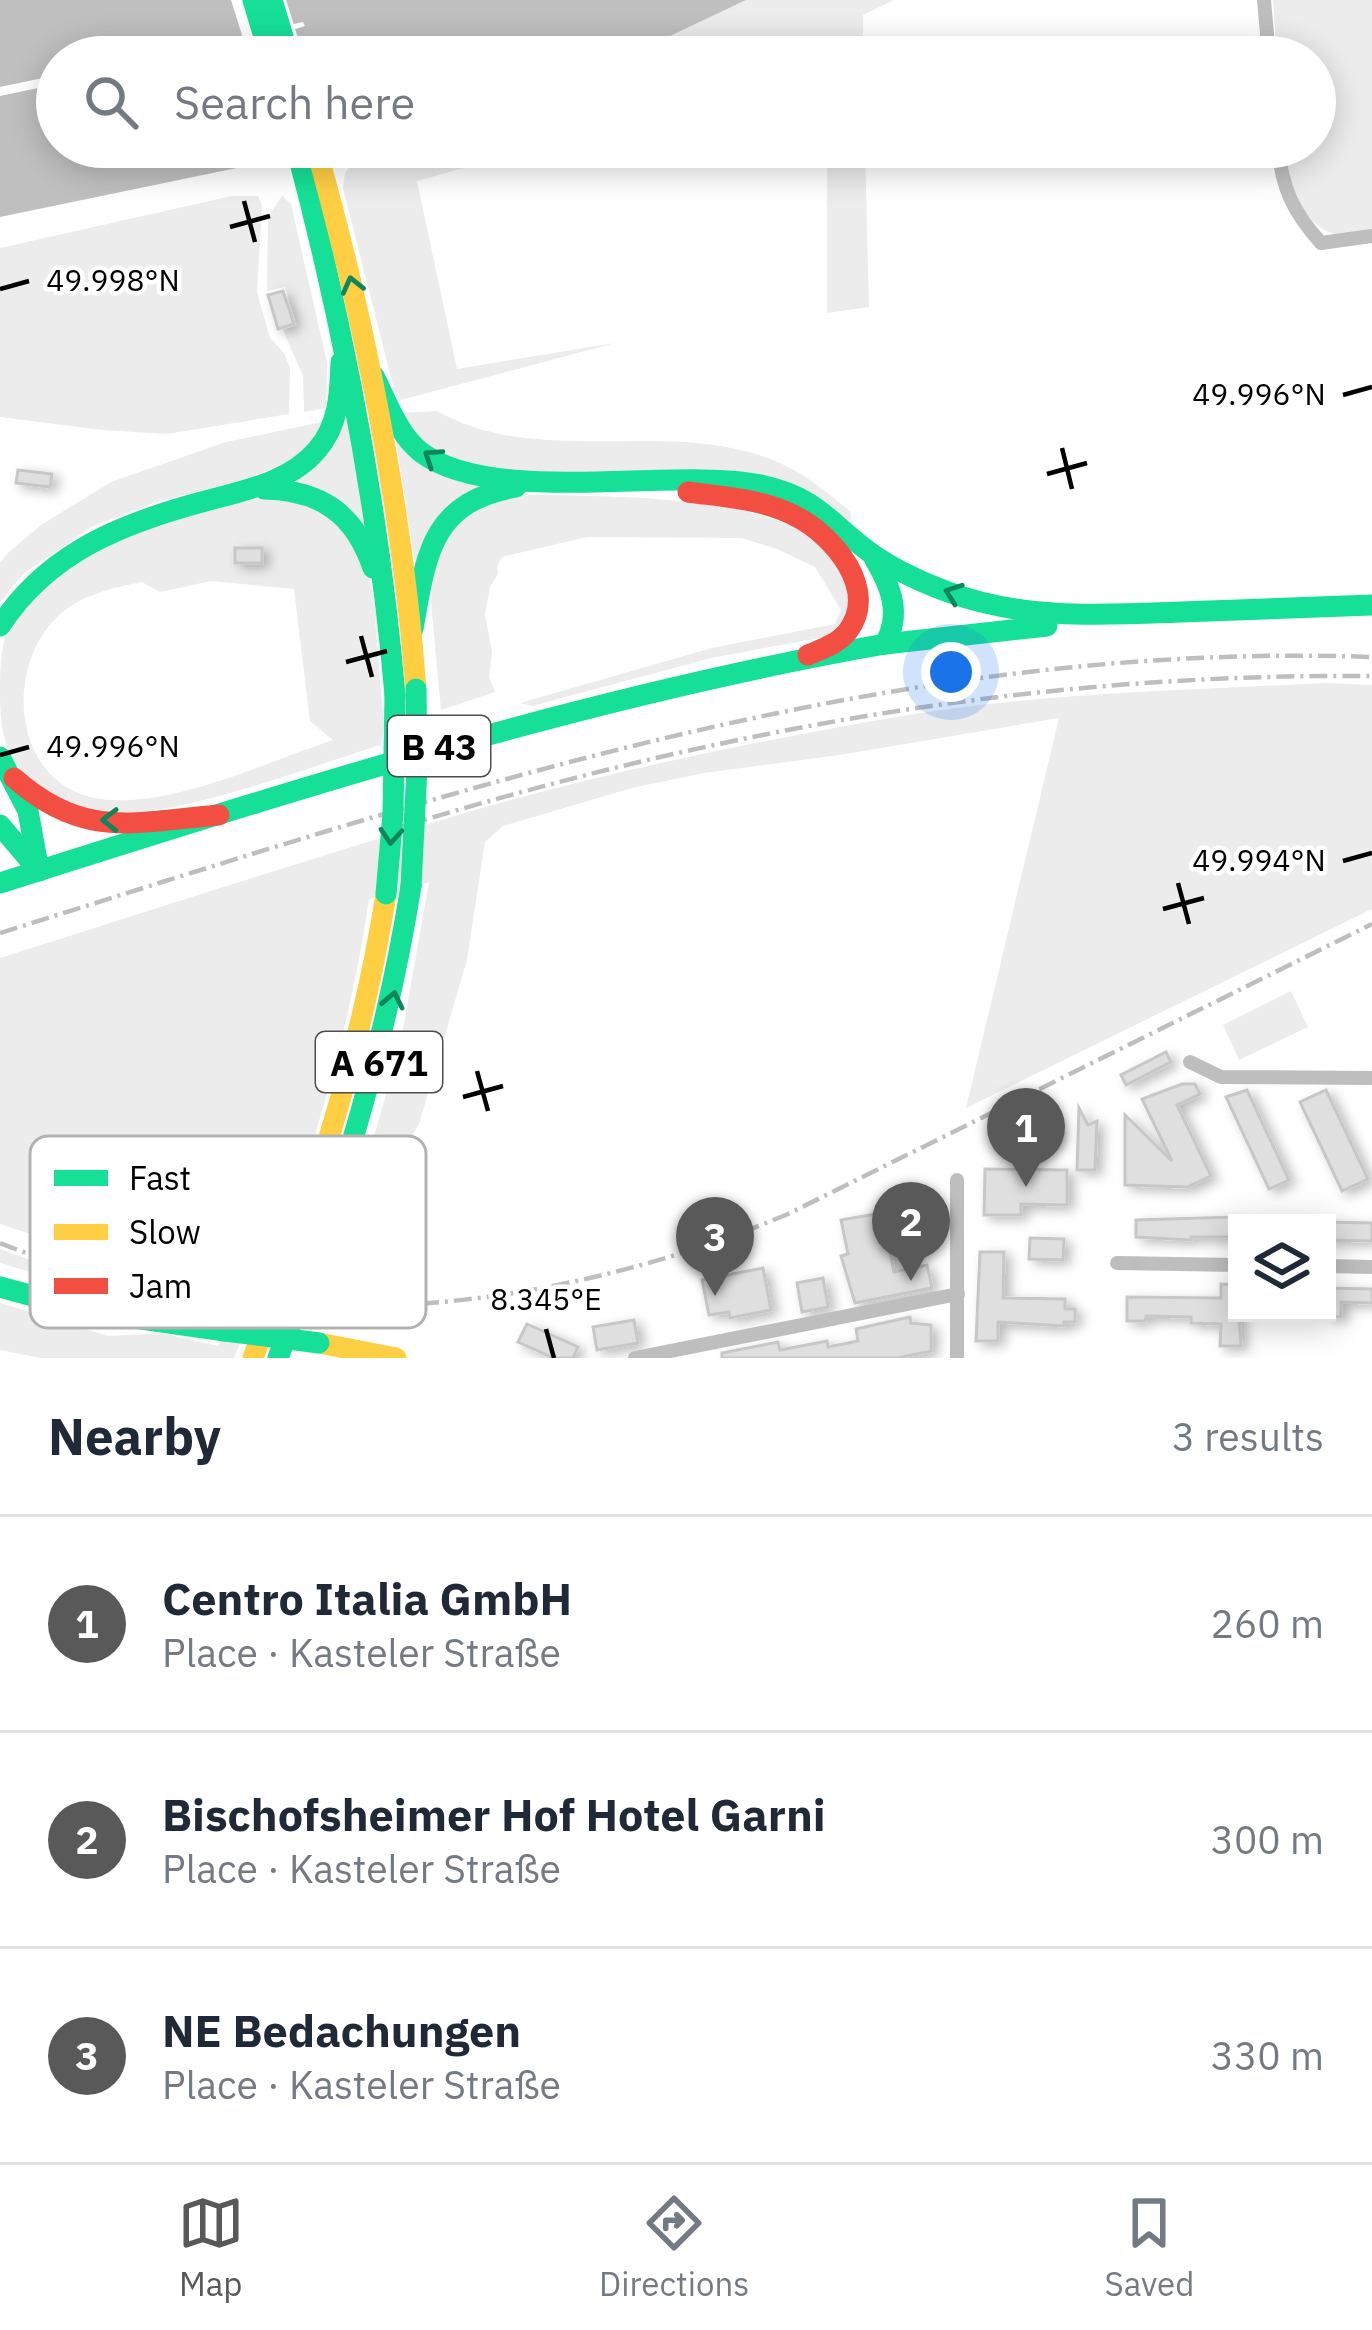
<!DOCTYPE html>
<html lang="en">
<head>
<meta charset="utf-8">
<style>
	:root { --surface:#fff; --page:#f6f6f7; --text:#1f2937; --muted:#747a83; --line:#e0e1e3; --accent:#595959 }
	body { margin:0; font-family:"IBM Plex Sans",sans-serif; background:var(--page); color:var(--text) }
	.controls { position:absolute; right:36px; bottom:36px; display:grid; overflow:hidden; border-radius:0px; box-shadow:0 6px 30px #0003 }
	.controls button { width:108px; height:108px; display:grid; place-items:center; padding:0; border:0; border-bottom:3px solid var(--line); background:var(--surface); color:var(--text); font:60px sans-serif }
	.you { position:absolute; left:951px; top:672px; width:42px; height:42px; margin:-30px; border:9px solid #fff; border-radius:50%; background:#1a73e8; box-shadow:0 0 0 18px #1a73e833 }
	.badge { display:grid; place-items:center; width:78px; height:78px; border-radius:50%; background:var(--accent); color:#fff; font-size:39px; font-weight:700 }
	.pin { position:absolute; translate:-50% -99px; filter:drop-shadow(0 3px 6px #0008) }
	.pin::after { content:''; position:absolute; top:63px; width:42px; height:36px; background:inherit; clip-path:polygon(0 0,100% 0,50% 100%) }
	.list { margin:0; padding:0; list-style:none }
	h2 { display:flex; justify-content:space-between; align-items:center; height:156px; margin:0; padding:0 48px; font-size:51px }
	h2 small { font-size:39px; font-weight:400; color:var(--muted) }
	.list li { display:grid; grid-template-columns:78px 1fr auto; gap:36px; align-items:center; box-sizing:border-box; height:216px; padding:0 48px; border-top:3px solid var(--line) }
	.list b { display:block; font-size:45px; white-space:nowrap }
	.list p { margin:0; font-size:39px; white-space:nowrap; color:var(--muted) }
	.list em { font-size:39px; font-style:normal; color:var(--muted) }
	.icon { flex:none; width:66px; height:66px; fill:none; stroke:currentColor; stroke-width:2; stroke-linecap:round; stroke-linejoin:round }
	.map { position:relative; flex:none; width:1372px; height:1358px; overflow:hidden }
	.search { position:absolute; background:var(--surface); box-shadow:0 6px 30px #0003; left:36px; right:36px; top:36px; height:132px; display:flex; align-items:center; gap:30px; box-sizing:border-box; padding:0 42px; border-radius:66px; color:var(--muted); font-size:45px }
	.sheet { height:804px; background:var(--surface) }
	nav { display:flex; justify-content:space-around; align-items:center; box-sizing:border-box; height:168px; border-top:3px solid var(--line); background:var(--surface); font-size:33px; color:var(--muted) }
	nav a { display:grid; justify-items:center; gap:6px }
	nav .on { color:var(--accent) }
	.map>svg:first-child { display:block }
	.green { fill:#ececec; fill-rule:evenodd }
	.water { fill:#bfbfbf }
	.pier { fill:#fff }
	.building { fill:#dfdfdf; stroke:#c7c7c7; stroke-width:3; filter:url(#shadow) }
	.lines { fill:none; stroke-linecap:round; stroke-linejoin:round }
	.street { stroke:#bebebe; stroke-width:14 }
	.fast { stroke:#16e098; stroke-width:21 }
	.slow { stroke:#ffcf43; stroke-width:21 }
	.jam { stroke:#f24e42; stroke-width:21 }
	.rail { stroke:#bebebe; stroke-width:4.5; stroke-dasharray:18 6 3 6; stroke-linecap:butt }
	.fast-bridge { stroke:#16e098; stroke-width:21 }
	.oneway { stroke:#0d865b }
	.ticks { fill:none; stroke:#000; stroke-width:4.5 }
	.labels { text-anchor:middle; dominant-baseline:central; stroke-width:9; stroke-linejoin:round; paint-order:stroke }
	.shield { fill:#fff; stroke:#4c4c4c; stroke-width:3 }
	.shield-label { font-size:36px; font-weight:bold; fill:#000 }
	.key { fill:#fff; stroke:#b2b2b2; stroke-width:3 }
	.key-label { font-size:33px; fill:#000 }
	.ticks-label { font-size:30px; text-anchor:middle; fill:#000; stroke:#fff; stroke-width:9; stroke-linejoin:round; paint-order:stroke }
</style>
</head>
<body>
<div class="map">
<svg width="1372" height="1358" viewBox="0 0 1372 1358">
	<defs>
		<filter id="shadow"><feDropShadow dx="6" dy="4" stdDeviation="6" flood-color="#0004"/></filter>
	</defs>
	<rect width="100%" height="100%" fill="#fff"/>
	<g class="green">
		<polygon points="746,0 894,0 863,15 863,57 827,57 827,36 779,57 699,57 731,42 720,37 672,57 626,57"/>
		<path d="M1273,0H1372V231C1363,232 1351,236 1341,235C1303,231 1287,179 1285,147H1315V57H1277Z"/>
		<polygon points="416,147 539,147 417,181 457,369 615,343 397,401 343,188 345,173 352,164"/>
		<polygon points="827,147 865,147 869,307 827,313"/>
		<polygon points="232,196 258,196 262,206 257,292 270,338 284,353 290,368 289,414 167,434 102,430 0,417 0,248"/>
		<polygon points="282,196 291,204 327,363 326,408 304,412 303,376 283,330 297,325 285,287 267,291 268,217"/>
		<polygon points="345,405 369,540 302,483 297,475"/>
		<path d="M437,411C539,469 666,417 773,460C803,472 825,491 850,511L852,519L847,521L819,502L494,473L426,447L401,413Z"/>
		<polygon points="322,422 320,431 297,459 240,481 159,501 91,527 23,574 0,603 0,563 9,552 41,525 111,482 226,442"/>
		<polygon points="395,435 499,484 467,495 418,583"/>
		<path d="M524,494C600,498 809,489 843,572C848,585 849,603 852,617L830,636L711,658L532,706L520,703L712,648L835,624L841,610L815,567L777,549L741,538L587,537L502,557L497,567L498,574L490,587L485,614L492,652L489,677L495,692L441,710L431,602L432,567L459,516L477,504Z"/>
		<path d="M282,496L320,503L362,550L373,594L384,726L381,745C304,768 166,824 90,812C78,810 67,803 57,798C10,774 0,744 0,694C0,641 5,609 51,575C108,533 212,503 282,496ZM211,581L294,589L310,721L333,740C267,762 180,804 110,800C15,795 0,673 57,617C80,595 112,588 142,582L160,592Z"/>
		<path d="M1327,683L1372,685V909L966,1108L1059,718L839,755L704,773L632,788L503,826L485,842L467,960L419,1124L334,1277L324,1279L372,1143L400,1046L429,882L369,899C346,1058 295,1209 234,1358H41L0,1350V1303L108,1336L162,1333L218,1346L231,1317L118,1298L0,1263V1249C76,1278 155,1295 236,1305L246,1286L120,1263L0,1224V958C156,909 311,858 468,812C610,771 756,741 902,716C1043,693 1185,690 1327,683Z"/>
		<polygon points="1291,991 1308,1027 1239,1060 1223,1025"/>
	</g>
	<g class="water">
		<polygon points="0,0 746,0 626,57 186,57 248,44 305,26 303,22 145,57 57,57 57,75 0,87"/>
		<polygon points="57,84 57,147 338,147 0,217 0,96"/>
	</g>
	<polygon class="pier" points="231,0 286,0 304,57 249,57"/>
	<g class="building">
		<polygon points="283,291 294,324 278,329 268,295"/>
		<polygon points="18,470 52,474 50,487 16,483"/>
		<rect x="235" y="548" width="27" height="15"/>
		<polygon points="1166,1052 1171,1062 1126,1085 1121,1075"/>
		<polygon points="1182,1084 1195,1084 1200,1094 1177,1105 1211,1176 1187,1187 1125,1185 1125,1115 1172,1161 1142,1099"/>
		<polygon points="1247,1090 1289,1180 1269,1189 1226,1097"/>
		<polygon points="1326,1090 1368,1179 1342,1191 1300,1102"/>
		<polygon points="1079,1108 1088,1125 1097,1121 1095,1170 1077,1170"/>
		<polygon points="1050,1121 1058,1137 1013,1160 1005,1143"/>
		<polygon points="985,1169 1067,1170 1067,1205 1021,1204 1021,1215 984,1215"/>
		<polygon points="913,1190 923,1215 886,1232 894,1272 927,1265 932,1288 855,1303 841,1256 848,1254 841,1220 882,1213 880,1205"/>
		<polygon points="1234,1217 1234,1237 1191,1237 1191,1240 1136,1237 1136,1220"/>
		<polygon points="1327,1222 1372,1223 1372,1241 1327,1240"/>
		<polygon points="1030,1238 1064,1239 1063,1260 1029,1259"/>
		<polygon points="980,1252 1004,1252 1003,1298 1065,1299 1065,1309 1075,1309 1075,1322 1064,1322 1064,1326 998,1322 998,1341 976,1341"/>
		<polygon points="763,1268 771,1310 730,1318 729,1312 709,1315 702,1280"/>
		<polygon points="823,1278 828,1307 802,1312 797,1283"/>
		<polygon points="1221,1284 1237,1285 1241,1346 1220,1346 1221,1324 1191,1323 1191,1317 1146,1316 1145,1321 1127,1321 1127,1297 1221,1298"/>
		<polygon points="1327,1288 1372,1289 1372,1303 1341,1302 1341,1317 1327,1316"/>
		<polygon points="910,1317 911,1323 931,1325 931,1351 898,1358 722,1358 722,1353 778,1342 780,1350 827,1341 828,1347 858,1341 856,1329"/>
		<polygon points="634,1320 638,1343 597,1350 593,1327"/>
		<polygon points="527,1324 578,1347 573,1358 554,1358 518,1342"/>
	</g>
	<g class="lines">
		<g class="street">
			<polyline points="1264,0 1269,57"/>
			<path d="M1278,147C1282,188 1293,212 1321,243L1372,236"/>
			<polyline points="1190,1062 1221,1077 1372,1078"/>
			<polyline points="1117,1263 1237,1265"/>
			<polyline points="1327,1266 1372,1267"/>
			<polyline points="635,1358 958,1294"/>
			<polyline points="957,1358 957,1180"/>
		</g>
		<g class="fast">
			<polyline points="253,0 270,57"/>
			<polyline points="272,0 289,57"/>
			<path d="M296,147C344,328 379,509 395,695"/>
			<path d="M374,376C387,401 398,435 422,453C494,506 672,467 761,485C821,498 831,526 875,556C897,571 924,583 948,592C1025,620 1101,615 1181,612C1245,610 1308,607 1372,605"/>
			<path d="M264,489C321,490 355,514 373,568"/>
			<path d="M874,558C891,587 902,613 885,644"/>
			<path d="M0,626C49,551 125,522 209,500C247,490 291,481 317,450C339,425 340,393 341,362"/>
			<path d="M413,629C426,554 431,502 516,487"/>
			<polyline points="885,644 1047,626"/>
			<polyline points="0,757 28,811 39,871"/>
			<polyline points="0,825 39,871"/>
			<path d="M0,883C292,791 582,697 885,644"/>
			<polyline points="0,1287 92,1312 225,1331"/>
			<path d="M278,1358C337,1204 385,1049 411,886"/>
		</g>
		<g class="slow">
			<path d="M316,147C366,326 402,504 416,689"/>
			<polyline points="319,1343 396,1358"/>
			<path d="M253,1358C310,1206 361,1055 386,894"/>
		</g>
		<g class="jam">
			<path d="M688,492C724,497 764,499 797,517C834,536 879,590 848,631C838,644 822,649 808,655"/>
			<path d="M14,778C84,840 134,822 219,815"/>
		</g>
		<g class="rail">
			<path d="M401,827C721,729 1037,673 1372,676"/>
			<path d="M0,933C451,792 892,640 1372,657"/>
			<path d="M0,1243C254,1344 540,1318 788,1214L1372,924"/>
		</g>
		<g class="fast-bridge">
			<polyline points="411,886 417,768 416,689"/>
			<polyline points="386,894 393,814 395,695"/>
			<polyline points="225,1331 319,1343"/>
		</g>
	</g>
	<defs><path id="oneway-chevron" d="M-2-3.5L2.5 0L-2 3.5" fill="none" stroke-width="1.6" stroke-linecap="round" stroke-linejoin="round" transform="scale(3)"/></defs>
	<g class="oneway">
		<use href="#oneway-chevron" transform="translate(352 285) rotate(-104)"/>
		<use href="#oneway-chevron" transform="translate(432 457) rotate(-146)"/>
		<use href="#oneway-chevron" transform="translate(953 593) rotate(-160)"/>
		<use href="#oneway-chevron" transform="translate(110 820) rotate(-179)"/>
		<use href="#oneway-chevron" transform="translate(391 836) rotate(94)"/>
		<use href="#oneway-chevron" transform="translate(393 1000) rotate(-78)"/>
	</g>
	<path class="ticks" d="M244,201L255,242M230,227L270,216M0,289L29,281M1343,395L1372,387M1062,448L1072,489M1047,474L1087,463M361,636L372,677M346,662L387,651M0,755L29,747M1343,861L1372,853M1178,883L1189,924M1163,909L1204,898M477,1071L488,1111M463,1097L503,1086M546,1329L554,1358"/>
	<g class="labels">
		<g class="shield">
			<rect x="388" y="716" width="102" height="60" rx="9"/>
			<rect x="316" y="1032" width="126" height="60" rx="9"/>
		</g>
		<g class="shield-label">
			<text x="439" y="746">B 43</text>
			<text x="379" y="1062">A 671</text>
		</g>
	</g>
	<rect x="30" y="1136" width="396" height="192" rx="18" class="key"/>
	<rect x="54" y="1170" width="54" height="16" fill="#16e098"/>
	<rect x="54" y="1224" width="54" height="16" fill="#ffcf43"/>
	<rect x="54" y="1278" width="54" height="16" fill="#f24e42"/>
	<g class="key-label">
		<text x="129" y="1190">Fast</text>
		<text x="129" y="1244">Slow</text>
		<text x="129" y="1298">Jam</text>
	</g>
	<g class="ticks-label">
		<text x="113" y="291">49.998°N</text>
		<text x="1259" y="405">49.996°N</text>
		<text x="113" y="757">49.996°N</text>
		<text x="1259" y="871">49.994°N</text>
		<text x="546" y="1310">8.345°E</text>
	</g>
</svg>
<div class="controls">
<button><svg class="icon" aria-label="layers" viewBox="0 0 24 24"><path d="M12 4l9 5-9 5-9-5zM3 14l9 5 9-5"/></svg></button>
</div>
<div class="you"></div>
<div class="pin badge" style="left:1026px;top:1187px">1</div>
<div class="pin badge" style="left:911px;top:1281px">2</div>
<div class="pin badge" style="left:715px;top:1296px">3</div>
<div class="search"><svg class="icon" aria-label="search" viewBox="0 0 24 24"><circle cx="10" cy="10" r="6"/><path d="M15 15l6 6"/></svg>Search here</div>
</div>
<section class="sheet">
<h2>Nearby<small>3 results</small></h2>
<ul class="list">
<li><span class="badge">1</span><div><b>Centro Italia GmbH</b><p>Place · Kasteler Straße</p></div><em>260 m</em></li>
<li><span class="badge">2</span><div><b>Bischofsheimer Hof Hotel Garni</b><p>Place · Kasteler Straße</p></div><em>300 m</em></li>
<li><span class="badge">3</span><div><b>NE Bedachungen</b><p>Place · Kasteler Straße</p></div><em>330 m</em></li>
</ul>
</section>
<nav>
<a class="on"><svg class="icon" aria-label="map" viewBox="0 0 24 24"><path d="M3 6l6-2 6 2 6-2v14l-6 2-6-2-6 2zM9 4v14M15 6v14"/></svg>Map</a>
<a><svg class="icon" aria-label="directions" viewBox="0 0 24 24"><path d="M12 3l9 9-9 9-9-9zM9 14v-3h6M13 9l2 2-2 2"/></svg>Directions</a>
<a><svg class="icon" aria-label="saved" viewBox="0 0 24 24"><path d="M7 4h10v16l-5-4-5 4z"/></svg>Saved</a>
</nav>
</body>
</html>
